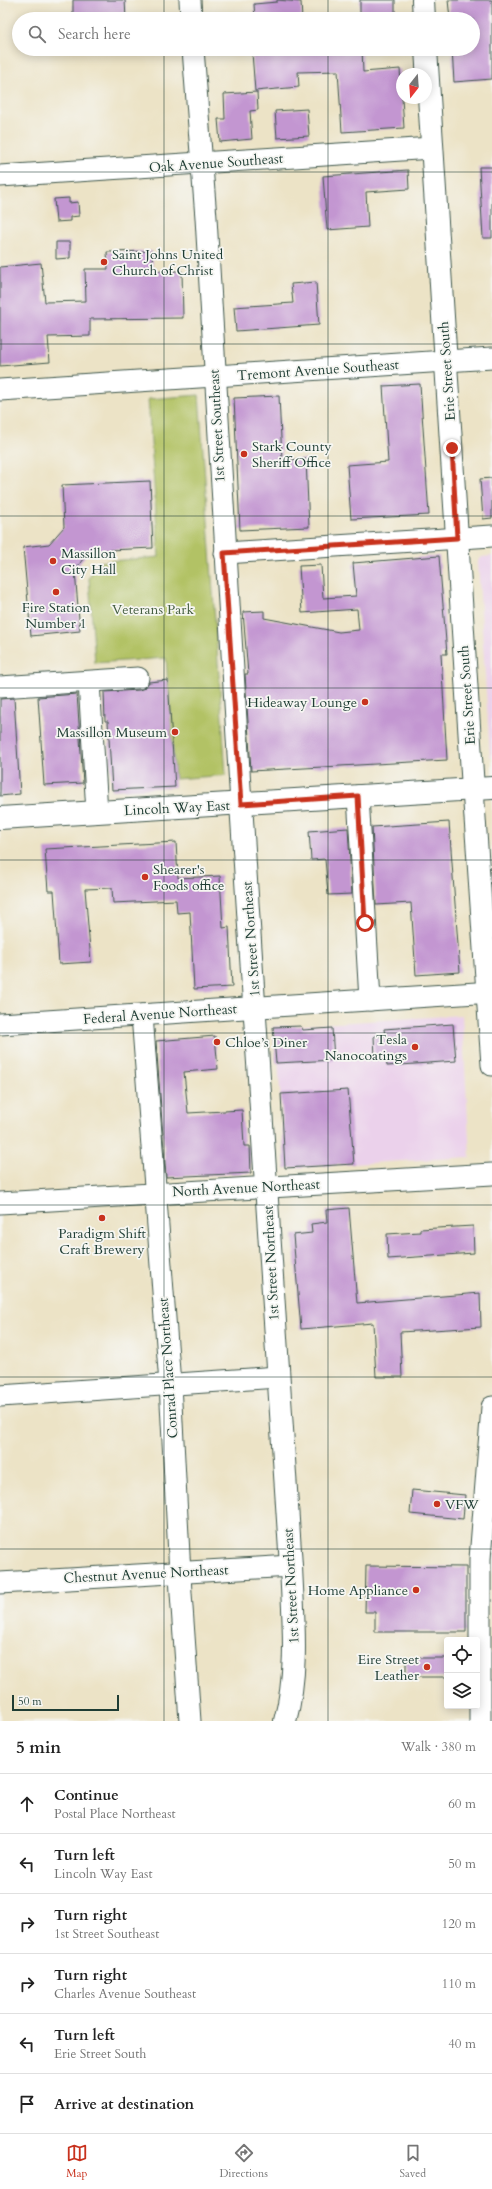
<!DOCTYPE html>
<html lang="en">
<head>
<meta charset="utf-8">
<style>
	:root { --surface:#fff; --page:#f6f6f6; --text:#222; --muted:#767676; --line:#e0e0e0; --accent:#c8321e }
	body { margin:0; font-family:Cardo,serif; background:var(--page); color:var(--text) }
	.controls { position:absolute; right:12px; bottom:12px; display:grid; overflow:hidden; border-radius:4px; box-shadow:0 2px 10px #0003 }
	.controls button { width:36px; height:36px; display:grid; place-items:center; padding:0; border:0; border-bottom:1px solid var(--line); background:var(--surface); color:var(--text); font:20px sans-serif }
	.compass { position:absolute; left:396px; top:68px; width:36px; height:36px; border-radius:50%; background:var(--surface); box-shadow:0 2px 10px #0003; rotate:197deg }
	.scale { position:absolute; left:12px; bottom:10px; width:107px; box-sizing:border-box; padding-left:4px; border:2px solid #1f3d34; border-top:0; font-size:11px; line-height:14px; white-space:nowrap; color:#1f3d34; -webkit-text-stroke:3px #f6f6f2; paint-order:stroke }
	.stop { position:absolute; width:12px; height:12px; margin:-9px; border:3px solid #c8321e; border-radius:50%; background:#fff }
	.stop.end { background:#c8321e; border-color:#fff; box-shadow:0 1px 4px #0008 }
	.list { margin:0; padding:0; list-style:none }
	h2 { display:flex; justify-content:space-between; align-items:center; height:52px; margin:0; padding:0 16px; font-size:17px }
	h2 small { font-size:13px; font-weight:400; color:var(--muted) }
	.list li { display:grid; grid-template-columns:26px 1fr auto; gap:12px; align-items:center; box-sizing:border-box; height:60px; padding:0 16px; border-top:1px solid var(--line) }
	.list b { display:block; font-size:15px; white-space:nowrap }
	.list p { margin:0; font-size:13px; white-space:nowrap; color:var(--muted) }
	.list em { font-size:13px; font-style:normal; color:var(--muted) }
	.icon { flex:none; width:22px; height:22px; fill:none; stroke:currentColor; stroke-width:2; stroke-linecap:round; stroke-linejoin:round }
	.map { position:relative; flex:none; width:492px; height:1721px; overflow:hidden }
	.search { position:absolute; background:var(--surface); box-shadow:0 2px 10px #0003; left:12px; right:12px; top:12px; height:44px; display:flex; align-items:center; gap:10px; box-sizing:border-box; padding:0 14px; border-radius:22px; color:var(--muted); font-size:15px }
	.sheet { height:412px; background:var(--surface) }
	nav { display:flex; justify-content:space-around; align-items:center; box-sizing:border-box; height:56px; border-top:1px solid var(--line); background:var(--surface); font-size:11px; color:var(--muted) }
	nav a { display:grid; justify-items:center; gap:2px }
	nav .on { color:var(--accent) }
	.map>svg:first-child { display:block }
	.built { fill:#ebd1eb }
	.green { fill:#b2c265; stroke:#68804c }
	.building { fill:#c396d1 }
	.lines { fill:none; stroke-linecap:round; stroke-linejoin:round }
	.minor-casing { stroke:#3e564a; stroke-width:23 }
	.major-casing { stroke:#3e564a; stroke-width:24 }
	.minor { stroke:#fff; stroke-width:21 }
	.major { stroke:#fff; stroke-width:22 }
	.route { stroke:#c8321e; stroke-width:5 }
	.grid { fill:none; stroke:#1f3d34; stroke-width:1; stroke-opacity:0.55 }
	.poi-dot { fill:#c8321e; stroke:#f6f6f2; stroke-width:1.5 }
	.labels { text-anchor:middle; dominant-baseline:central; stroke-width:3.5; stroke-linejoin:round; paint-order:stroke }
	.street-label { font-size:14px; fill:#1f3d34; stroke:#f6f6f2 }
	.poi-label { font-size:14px; fill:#1f3d34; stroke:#f6f6f2; text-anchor:start }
	.park-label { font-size:14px; fill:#445e40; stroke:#f6f6f2 }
</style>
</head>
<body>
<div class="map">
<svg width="492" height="1721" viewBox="0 0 492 1721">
	<rect width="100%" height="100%" fill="#f6f6f2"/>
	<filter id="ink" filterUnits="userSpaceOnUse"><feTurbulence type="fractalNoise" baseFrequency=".025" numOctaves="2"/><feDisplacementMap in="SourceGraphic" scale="8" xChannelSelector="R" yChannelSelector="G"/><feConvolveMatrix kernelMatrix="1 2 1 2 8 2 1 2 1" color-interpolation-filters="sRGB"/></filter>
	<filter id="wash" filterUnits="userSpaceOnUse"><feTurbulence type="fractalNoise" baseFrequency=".012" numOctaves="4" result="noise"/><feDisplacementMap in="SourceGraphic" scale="16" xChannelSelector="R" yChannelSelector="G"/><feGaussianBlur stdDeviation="0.9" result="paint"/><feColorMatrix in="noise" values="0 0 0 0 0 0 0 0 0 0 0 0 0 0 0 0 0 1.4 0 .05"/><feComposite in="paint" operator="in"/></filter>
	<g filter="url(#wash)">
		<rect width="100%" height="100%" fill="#ece3c6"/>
		<g class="built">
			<polygon points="492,556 492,757 490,757 478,561 482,557"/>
			<polygon points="462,1015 470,1157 285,1168 276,1027"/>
		</g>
		<polygon class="green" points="199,395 226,775 175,779 166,658 95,663 89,578 98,562 159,557 148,399"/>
		<g id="blocks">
			<g class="building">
				<polygon points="73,0 125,0 126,19 73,19"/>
				<polygon points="277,0 301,2 302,19 255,19 254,4 277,2"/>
				<rect x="360" y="0" width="35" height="14"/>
				<polygon points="448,0 492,0 492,79 454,82 452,49 473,49 473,19 450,19"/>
				<polygon points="276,49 362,49 363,72 400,69 404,128 342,132 338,71 298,72 299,87 255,91 252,53 276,51"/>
				<polygon points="257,92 258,110 250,111 252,139 220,142 218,119 225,119 224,94"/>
				<polygon points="307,109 309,136 277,138 275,111"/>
				<polygon points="479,167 492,167 492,238 483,238"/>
				<polygon points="408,170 409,189 366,192 368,227 327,230 323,176"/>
				<polygon points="69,198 69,203 78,202 79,216 70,217 70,221 56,222 54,199"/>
				<polygon points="56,242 70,242 70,258 56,259"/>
				<polygon points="152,251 153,271 182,271 183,318 90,319 90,336 48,337 50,362 0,366 0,267 41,263 45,302 86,301 85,269 108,269 107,252"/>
				<polygon points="316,282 319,325 236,331 234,307 293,303 291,284"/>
				<polygon points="420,384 429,515 351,519 347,465 388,462 383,386"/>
				<polygon points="279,396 282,460 306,459 309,527 240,530 234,398"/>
				<polygon points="492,478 492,518 483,519 480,479"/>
				<polygon points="150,481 153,548 88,551 75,571 80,631 31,636 23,547 49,544 64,527 62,485"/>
				<polygon points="439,556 447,654 441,654 447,760 251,771 245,674 248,674 243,612 264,611 264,618 339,632 359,630 357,609 302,613 299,566 321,565 323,598 356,596 353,563"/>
				<polygon points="168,680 175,787 112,790 108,721 105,721 104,692 139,690 145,688 149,682"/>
				<polygon points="77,694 83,783 44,785 38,697"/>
				<polygon points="14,698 20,794 0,796 0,699"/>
				<polygon points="449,822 460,972 416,975 411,903 376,905 372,827"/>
				<polygon points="348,828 352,894 328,895 325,859 311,860 309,831"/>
				<polygon points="176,842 178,878 220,876 223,928 229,927 232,987 194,989 190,912 177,913 176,900 113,903 112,888 85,889 91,962 59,964 54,891 48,891 45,849"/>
				<polygon points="453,1024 456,1061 387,1066 386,1057 375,1058 374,1036 385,1036 384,1029"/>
				<polygon points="301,1026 303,1030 332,1028 334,1060 276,1063 273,1027"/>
				<polygon points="215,1036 218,1069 184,1072 188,1113 242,1110 244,1146 250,1146 251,1173 166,1177 156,1041"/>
				<polygon points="348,1090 354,1164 285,1168 281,1094"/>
				<polygon points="349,1208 357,1303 480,1293 481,1327 400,1332 402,1377 376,1377 373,1323 301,1329 293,1235 312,1233 311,1224 327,1222 326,1210"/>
				<polygon points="473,1226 474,1253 388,1259 387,1234 420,1232 420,1229"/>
				<polygon points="412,1490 465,1495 463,1519 410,1514"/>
				<polygon points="366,1566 466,1567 466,1632 375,1632 375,1612 365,1612"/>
				<rect x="406" y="1658" width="41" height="19"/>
			</g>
		</g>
	</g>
	<g filter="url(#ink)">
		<use href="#blocks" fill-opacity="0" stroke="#3e564a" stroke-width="1"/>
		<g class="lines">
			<g class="minor-casing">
				<g id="minor">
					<polyline points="190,0 191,19"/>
					<polyline points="193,49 206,218 241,804"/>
					<polyline points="0,176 432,148"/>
					<polyline points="0,390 492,358"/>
					<polyline points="225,553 492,536"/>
					<polyline points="89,682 97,812"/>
					<polyline points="0,687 138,678"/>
					<polyline points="473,789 492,1065"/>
					<polyline points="358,796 370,1000"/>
					<polyline points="142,1015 170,1384 181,1593 190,1721"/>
					<polyline points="0,1024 492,992"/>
					<polyline points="0,1203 492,1174"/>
					<polyline points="0,1396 278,1377"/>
					<polyline points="0,1583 291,1566"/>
					<polyline points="480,1721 480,1559 492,1407"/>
				</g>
			</g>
			<g class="major-casing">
				<g id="major">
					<polyline points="423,0 424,19"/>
					<polyline points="426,49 473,789"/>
					<path d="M241,804L291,1566C293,1617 299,1670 285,1721"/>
					<polyline points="0,818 492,788"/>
				</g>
			</g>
			<use href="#minor" class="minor"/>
			<use href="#major" class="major"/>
		</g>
	</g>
	<g class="lines" filter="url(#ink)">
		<polyline class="route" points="365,923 358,796 241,804 224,553 457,538 452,448"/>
	</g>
	<path class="grid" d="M164,0V19M328,0V19M164,49V1721M328,49V1721M0,172H492M0,344H492M0,516H492M0,688H492M0,860H492M0,1033H492M0,1205H492M0,1377H492M0,1549H492"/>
	<g class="poi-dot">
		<circle cx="104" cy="262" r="4"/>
		<circle cx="244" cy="454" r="4"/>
		<circle cx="53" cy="561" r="4"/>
		<circle cx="56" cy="592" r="4"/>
		<circle cx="365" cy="702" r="4"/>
		<circle cx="175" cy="732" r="4"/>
		<circle cx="145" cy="877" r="4"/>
		<circle cx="217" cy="1042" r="4"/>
		<circle cx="415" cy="1047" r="4"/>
		<circle cx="102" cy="1218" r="4"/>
		<circle cx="437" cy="1504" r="4"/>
		<circle cx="416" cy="1590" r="4"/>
		<circle cx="427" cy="1667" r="4"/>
	</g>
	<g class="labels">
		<g class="street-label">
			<text transform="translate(216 163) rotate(-4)">Oak Avenue Southeast</text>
			<text transform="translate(318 370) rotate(-4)">Tremont Avenue Southeast</text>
			<text transform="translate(447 371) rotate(-94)">Erie Street South</text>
			<text transform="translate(217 426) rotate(-93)">1st Street Southeast</text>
			<text transform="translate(467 695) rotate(-94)">Erie Street South</text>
			<text transform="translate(177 808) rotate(-3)">Lincoln Way East</text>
			<text transform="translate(251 939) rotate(-94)">1st Street Northeast</text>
			<text transform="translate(160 1014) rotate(-4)">Federal Avenue Northeast</text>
			<text transform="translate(246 1188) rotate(-3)">North Avenue Northeast</text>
			<text transform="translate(271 1263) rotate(-93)">1st Street Northeast</text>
			<text transform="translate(168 1368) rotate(-94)">Conrad Place Northeast</text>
			<text transform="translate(146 1574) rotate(-3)">Chestnut Avenue Northeast</text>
			<text transform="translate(291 1586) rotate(-93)">1st Street Northeast</text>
		</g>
		<g class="poi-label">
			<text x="112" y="254">Saint Johns United<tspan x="112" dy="16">Church of Christ</tspan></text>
			<text x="252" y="446">Stark County<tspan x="252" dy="16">Sheriff Office</tspan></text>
			<text x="61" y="553">Massillon<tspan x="61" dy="16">City Hall</tspan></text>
			<text x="56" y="607" text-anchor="middle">Fire Station<tspan x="56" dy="16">Number 1</tspan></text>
			<text x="357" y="702" text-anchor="end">Hideaway Lounge</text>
			<text x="167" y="732" text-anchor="end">Massillon Museum</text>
			<text x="153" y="869">Shearer's<tspan x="153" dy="16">Foods office</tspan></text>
			<text x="407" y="1039" text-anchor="end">Tesla<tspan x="407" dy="16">Nanocoatings</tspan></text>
			<text x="225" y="1042">Chloe’s Diner</text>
			<text x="102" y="1233" text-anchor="middle">Paradigm Shift<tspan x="102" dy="16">Craft Brewery</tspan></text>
			<text x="445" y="1504">VFW</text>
			<text x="408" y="1590" text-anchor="end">Home Appliance</text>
			<text x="419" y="1659" text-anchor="end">Eire Street<tspan x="419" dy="16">Leather</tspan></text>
		</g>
		<g class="park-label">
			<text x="153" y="609">Veterans Park</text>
		</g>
	</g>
</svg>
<div class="controls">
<button><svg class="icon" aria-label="locate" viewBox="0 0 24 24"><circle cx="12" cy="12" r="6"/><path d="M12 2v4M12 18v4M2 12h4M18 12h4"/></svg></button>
<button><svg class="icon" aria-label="layers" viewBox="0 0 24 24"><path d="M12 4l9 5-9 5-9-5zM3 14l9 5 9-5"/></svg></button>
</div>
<svg class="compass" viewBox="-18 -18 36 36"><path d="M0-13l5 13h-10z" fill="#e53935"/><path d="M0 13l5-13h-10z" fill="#767676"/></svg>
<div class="scale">50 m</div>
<div class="stop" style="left:365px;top:923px"></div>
<div class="stop end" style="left:452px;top:448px"></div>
<div class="search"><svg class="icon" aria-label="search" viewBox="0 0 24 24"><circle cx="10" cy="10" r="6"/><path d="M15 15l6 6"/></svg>Search here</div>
</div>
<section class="sheet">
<h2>5 min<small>Walk · 380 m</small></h2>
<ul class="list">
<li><svg class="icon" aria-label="ahead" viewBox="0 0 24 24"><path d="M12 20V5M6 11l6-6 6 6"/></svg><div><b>Continue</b><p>Postal Place Northeast</p></div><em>60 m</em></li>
<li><svg class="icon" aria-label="left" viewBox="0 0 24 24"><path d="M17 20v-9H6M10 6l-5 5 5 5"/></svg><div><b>Turn left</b><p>Lincoln Way East</p></div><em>50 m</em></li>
<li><svg class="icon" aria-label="right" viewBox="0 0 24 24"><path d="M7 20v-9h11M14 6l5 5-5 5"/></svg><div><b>Turn right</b><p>1st Street Southeast</p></div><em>120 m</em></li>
<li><svg class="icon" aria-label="right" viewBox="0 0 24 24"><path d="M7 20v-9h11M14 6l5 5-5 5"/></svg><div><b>Turn right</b><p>Charles Avenue Southeast</p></div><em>110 m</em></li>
<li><svg class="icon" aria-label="left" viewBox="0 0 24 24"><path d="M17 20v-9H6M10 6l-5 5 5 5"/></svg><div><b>Turn left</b><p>Erie Street South</p></div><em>40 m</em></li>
<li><svg class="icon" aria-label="arrive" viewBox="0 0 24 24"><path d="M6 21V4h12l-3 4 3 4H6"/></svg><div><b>Arrive at destination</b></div></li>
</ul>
</section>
<nav>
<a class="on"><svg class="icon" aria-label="map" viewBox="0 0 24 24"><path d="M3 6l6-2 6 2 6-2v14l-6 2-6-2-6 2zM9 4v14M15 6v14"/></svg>Map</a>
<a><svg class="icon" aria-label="directions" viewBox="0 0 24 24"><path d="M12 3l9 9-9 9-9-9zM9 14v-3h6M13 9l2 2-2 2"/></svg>Directions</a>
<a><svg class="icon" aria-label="saved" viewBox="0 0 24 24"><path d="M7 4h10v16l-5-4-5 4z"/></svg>Saved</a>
</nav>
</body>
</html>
